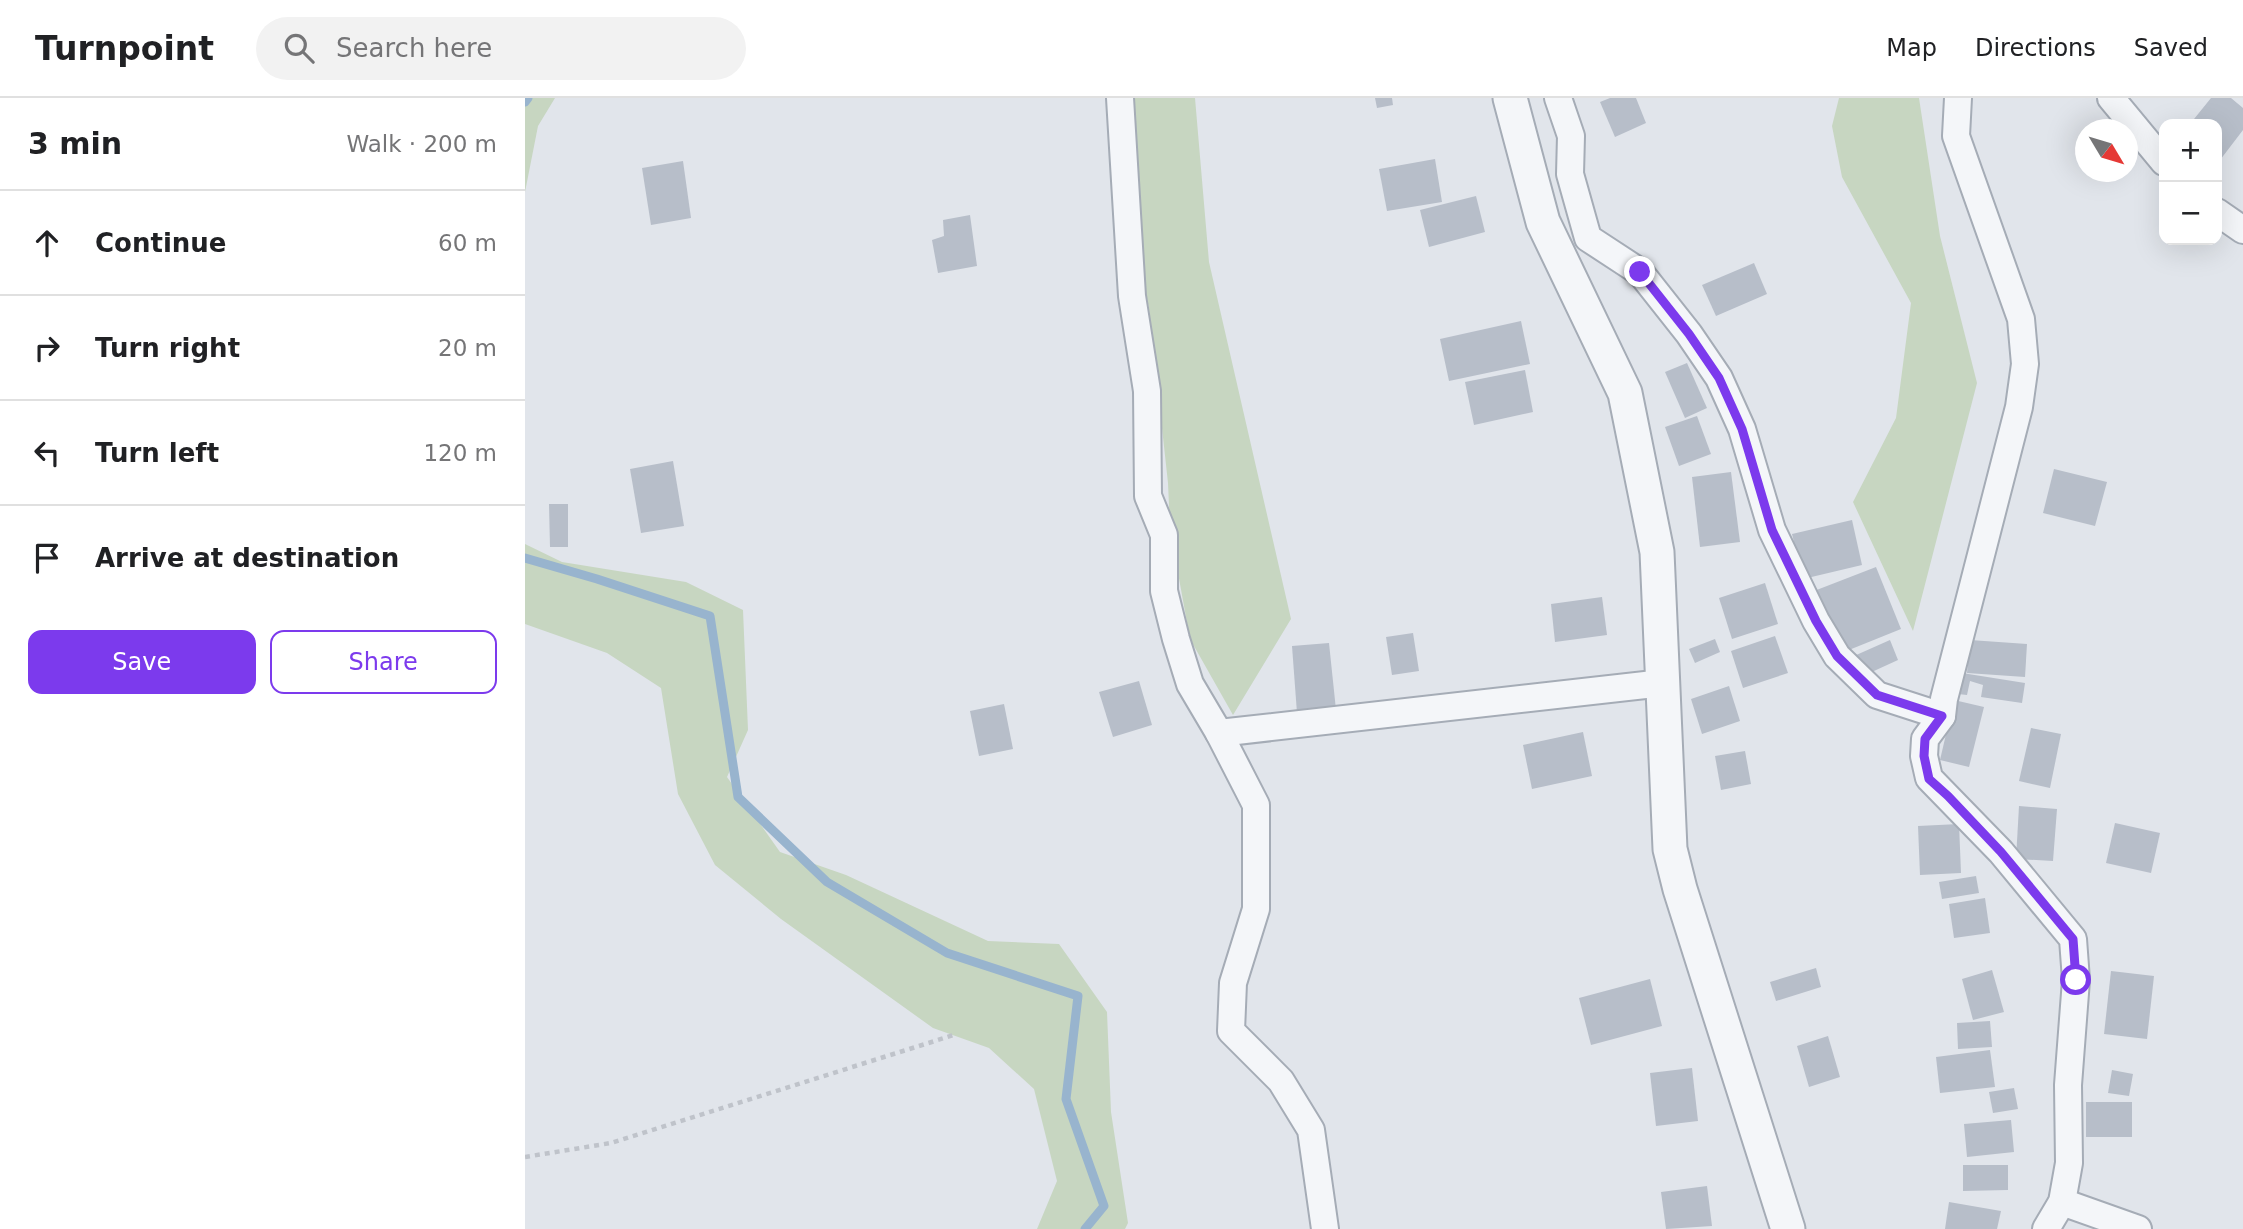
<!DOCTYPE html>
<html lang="en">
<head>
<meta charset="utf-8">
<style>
	:root { --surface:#fff; --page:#f2f2f2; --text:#202124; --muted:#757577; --line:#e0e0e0; --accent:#7c3aed }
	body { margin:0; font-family:"DejaVu Sans",sans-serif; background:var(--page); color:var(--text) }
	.controls { position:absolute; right:21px; top:21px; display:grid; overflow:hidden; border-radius:14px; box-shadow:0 7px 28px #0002 }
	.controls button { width:63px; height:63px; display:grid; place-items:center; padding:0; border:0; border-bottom:2px solid var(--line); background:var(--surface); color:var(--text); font:35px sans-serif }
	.compass { position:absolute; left:1550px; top:21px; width:63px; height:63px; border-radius:50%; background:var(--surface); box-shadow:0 7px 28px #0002; rotate:128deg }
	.stop { position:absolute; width:21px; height:21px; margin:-16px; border:5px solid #7c3aed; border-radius:50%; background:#fff }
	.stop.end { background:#7c3aed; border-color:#fff; box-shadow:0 2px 7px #0008 }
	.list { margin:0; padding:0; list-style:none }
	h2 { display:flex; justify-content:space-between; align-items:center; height:91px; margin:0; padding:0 28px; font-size:30px }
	h2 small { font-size:23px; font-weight:400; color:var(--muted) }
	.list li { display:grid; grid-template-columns:46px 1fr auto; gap:21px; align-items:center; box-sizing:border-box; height:105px; padding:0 28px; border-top:2px solid var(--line) }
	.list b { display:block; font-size:26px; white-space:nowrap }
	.list em { font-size:23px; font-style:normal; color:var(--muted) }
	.actions { display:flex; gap:14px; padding:21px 28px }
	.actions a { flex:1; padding:16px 0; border:2px solid var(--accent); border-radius:14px; text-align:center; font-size:24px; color:var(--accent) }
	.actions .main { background:var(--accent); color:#fff }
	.icon { flex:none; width:38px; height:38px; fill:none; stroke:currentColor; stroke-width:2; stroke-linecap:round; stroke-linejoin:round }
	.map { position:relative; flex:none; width:1718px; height:1131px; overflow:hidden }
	header { display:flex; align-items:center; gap:42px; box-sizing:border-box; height:98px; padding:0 35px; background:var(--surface); border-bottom:2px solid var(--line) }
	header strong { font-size:33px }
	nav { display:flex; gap:38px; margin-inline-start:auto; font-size:24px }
	.search { width:490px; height:63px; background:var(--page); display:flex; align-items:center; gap:18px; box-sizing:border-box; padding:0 24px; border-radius:38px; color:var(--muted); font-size:26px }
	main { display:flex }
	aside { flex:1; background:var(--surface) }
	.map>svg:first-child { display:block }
	.green { fill:#c7d6c1 }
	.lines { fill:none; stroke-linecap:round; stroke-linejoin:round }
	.stream { stroke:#98b4ce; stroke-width:9 }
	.building { fill:#b7bec9 }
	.minor-casing { stroke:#a5acb6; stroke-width:30 }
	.tertiary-casing { stroke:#a5acb6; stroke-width:37 }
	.path { stroke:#bfc3ca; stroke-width:4.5; stroke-dasharray:5 5; stroke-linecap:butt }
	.minor { stroke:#f4f6f9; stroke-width:26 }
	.tertiary { stroke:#f4f6f9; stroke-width:33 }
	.route { stroke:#7c3aed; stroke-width:9 }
</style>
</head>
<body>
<header>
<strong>Turnpoint</strong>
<div class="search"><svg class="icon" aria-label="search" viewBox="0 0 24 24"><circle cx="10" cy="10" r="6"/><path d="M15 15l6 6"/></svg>Search here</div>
<nav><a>Map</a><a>Directions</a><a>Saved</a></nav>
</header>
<main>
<aside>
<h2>3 min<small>Walk · 200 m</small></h2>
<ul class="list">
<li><svg class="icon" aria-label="ahead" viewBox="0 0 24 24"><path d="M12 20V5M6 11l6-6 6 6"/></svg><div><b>Continue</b></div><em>60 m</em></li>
<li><svg class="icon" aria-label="right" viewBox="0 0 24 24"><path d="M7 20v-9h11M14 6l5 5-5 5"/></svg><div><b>Turn right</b></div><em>20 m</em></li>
<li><svg class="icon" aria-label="left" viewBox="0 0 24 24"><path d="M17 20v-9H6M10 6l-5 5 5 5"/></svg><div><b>Turn left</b></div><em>120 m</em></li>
<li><svg class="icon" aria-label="arrive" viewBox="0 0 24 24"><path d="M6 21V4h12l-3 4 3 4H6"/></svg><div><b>Arrive at destination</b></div></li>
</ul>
<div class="actions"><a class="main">Save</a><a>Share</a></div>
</aside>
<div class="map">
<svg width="1718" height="1131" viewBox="0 0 1718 1131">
	<rect width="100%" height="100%" fill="#e1e5eb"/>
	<g class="green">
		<polygon points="0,0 30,0 13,28 0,94"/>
		<polygon points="602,0 670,0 684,164 766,521 708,617 665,541 645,431 643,385 624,211 618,178"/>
		<polygon points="1314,0 1394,0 1415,138 1452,285 1388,533 1328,404 1371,320 1386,205 1317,79 1307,28"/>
		<polygon points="0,446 37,464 161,484 218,512 223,632 202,679 255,754 321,777 463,843 534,846 582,914 586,1014 603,1125 600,1131 512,1131 532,1083 509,991 464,950 408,930 256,821 190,767 153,696 136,590 82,555 0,526"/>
	</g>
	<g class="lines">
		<g class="stream">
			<polyline points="0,4 3,0"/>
			<polyline points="0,460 72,481 185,518 213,699 302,784 422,855 553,898 541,1001 579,1108 560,1131"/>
		</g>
	</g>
	<g class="building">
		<polygon points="850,0 867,0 868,7 852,10"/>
		<polygon points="1085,0 1111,0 1121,25 1090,39 1075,4"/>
		<polygon points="1686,0 1706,0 1718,10 1718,32 1692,66 1692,26 1665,26"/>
		<polygon points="910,61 917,104 862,113 854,71"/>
		<polygon points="158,63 166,120 126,127 117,70"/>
		<polygon points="951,98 960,134 904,149 895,112"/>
		<polygon points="445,117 452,168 413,175 407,142 419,138 418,122"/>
		<polygon points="1229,165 1242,196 1191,218 1177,187"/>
		<polygon points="996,223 1005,266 924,283 915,241"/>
		<polygon points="1162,265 1182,310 1160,320 1140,274"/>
		<polygon points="1000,272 1008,314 949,327 940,284"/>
		<polygon points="1172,318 1186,356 1154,368 1140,329"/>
		<polygon points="148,363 159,428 116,435 105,371"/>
		<polygon points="1529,371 1582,384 1570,428 1518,415"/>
		<polygon points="1206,374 1215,444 1175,449 1167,379"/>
		<polygon points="24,406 43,406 43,449 25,449"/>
		<polygon points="1327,422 1337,467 1278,481 1267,436"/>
		<polygon points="1351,469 1376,531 1314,556 1289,493"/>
		<polygon points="1240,485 1253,526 1207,541 1194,500"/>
		<polygon points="1077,499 1082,537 1030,544 1026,506"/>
		<polygon points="888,535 894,573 867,577 861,539"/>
		<polygon points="1250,538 1263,575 1218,590 1206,553"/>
		<polygon points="1190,541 1195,554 1170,565 1164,551"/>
		<polygon points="1365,542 1373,562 1338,578 1329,558"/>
		<polygon points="1445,542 1502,546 1500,579 1442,575"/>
		<polygon points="804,545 811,612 772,615 767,548"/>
		<polygon points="1437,575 1500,585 1497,605 1456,599 1458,587 1445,583 1442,597 1433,596"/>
		<polygon points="614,583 627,627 588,639 574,594"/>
		<polygon points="1204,588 1215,623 1177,636 1166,601"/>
		<polygon points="1429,602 1459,609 1444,669 1415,662"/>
		<polygon points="479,606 488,651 454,658 445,613"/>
		<polygon points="1506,630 1536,636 1525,690 1494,683"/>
		<polygon points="1058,634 1067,678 1007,691 998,647"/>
		<polygon points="1220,653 1226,686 1196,692 1190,658"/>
		<polygon points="1494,708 1532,711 1528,763 1491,761"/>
		<polygon points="1590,725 1635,735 1626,775 1581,765"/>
		<polygon points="1434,726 1436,775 1395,777 1393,728"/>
		<polygon points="1451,778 1454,795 1417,801 1414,784"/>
		<polygon points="1460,800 1465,835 1429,840 1424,806"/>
		<polygon points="1291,870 1296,889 1251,903 1245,884"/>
		<polygon points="1467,872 1479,914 1448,922 1437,881"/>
		<polygon points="1586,873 1629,878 1622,941 1579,936"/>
		<polygon points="1125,881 1137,928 1066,947 1054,900"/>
		<polygon points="1465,923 1467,949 1433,951 1432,925"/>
		<polygon points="1303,938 1315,979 1284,989 1272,948"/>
		<polygon points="1465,952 1470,989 1415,995 1411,959"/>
		<polygon points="1167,970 1173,1023 1131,1028 1125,975"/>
		<polygon points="1587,972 1608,976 1604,998 1583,995"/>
		<polygon points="1489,990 1493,1011 1468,1015 1464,994"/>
		<rect x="1561" y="1004" width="46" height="35"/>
		<polygon points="1486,1022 1489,1054 1442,1059 1439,1026"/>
		<polygon points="1438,1067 1483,1067 1483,1092 1438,1093"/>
		<polygon points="1182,1088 1187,1128 1141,1131 1136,1094"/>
		<polygon points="1424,1104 1476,1113 1472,1131 1420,1131"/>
	</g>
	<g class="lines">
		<g class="minor-casing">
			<g id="minor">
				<polyline points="595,0 607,198 622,293 623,398 639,437 639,493 651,541 665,586 694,635 731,707 731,811 708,885 706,933 756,983 786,1032 800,1131"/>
				<polyline points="1033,0 1046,38 1045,76 1063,140 1115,174 1164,236 1194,280 1217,331 1247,432 1291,523 1312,558 1352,597 1417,618"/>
				<polyline points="1433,0 1431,38 1496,221 1500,266 1494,309 1419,601 1417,618 1400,641 1399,658 1404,680 1476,754 1548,841 1551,882 1543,987 1544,1065 1537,1104 1521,1131"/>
				<polyline points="1586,0 1639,64"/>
				<polyline points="1692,114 1718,132"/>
				<polyline points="694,635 1138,585"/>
				<polyline points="1537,1104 1613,1131"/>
			</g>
		</g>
		<g class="tertiary-casing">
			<polyline id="tertiary" points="985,0 1018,124 1100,295 1132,454 1145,751 1155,791 1263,1131"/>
		</g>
		<polyline class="path" points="0,1059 86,1045 432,936"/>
		<use href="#minor" class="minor"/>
		<use href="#tertiary" class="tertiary"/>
	</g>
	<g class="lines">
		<polyline class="route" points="1115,174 1164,236 1194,280 1217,331 1247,432 1291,523 1312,558 1352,597 1417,618 1400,641 1399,658 1404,681 1423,698 1476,754 1548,841 1551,882"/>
	</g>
</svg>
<div class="controls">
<button>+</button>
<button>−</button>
</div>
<svg class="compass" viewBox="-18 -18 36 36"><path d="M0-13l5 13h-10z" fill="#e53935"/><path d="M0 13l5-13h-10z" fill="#757577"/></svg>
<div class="stop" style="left:1551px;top:882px"></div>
<div class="stop end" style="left:1115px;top:174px"></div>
</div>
</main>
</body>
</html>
